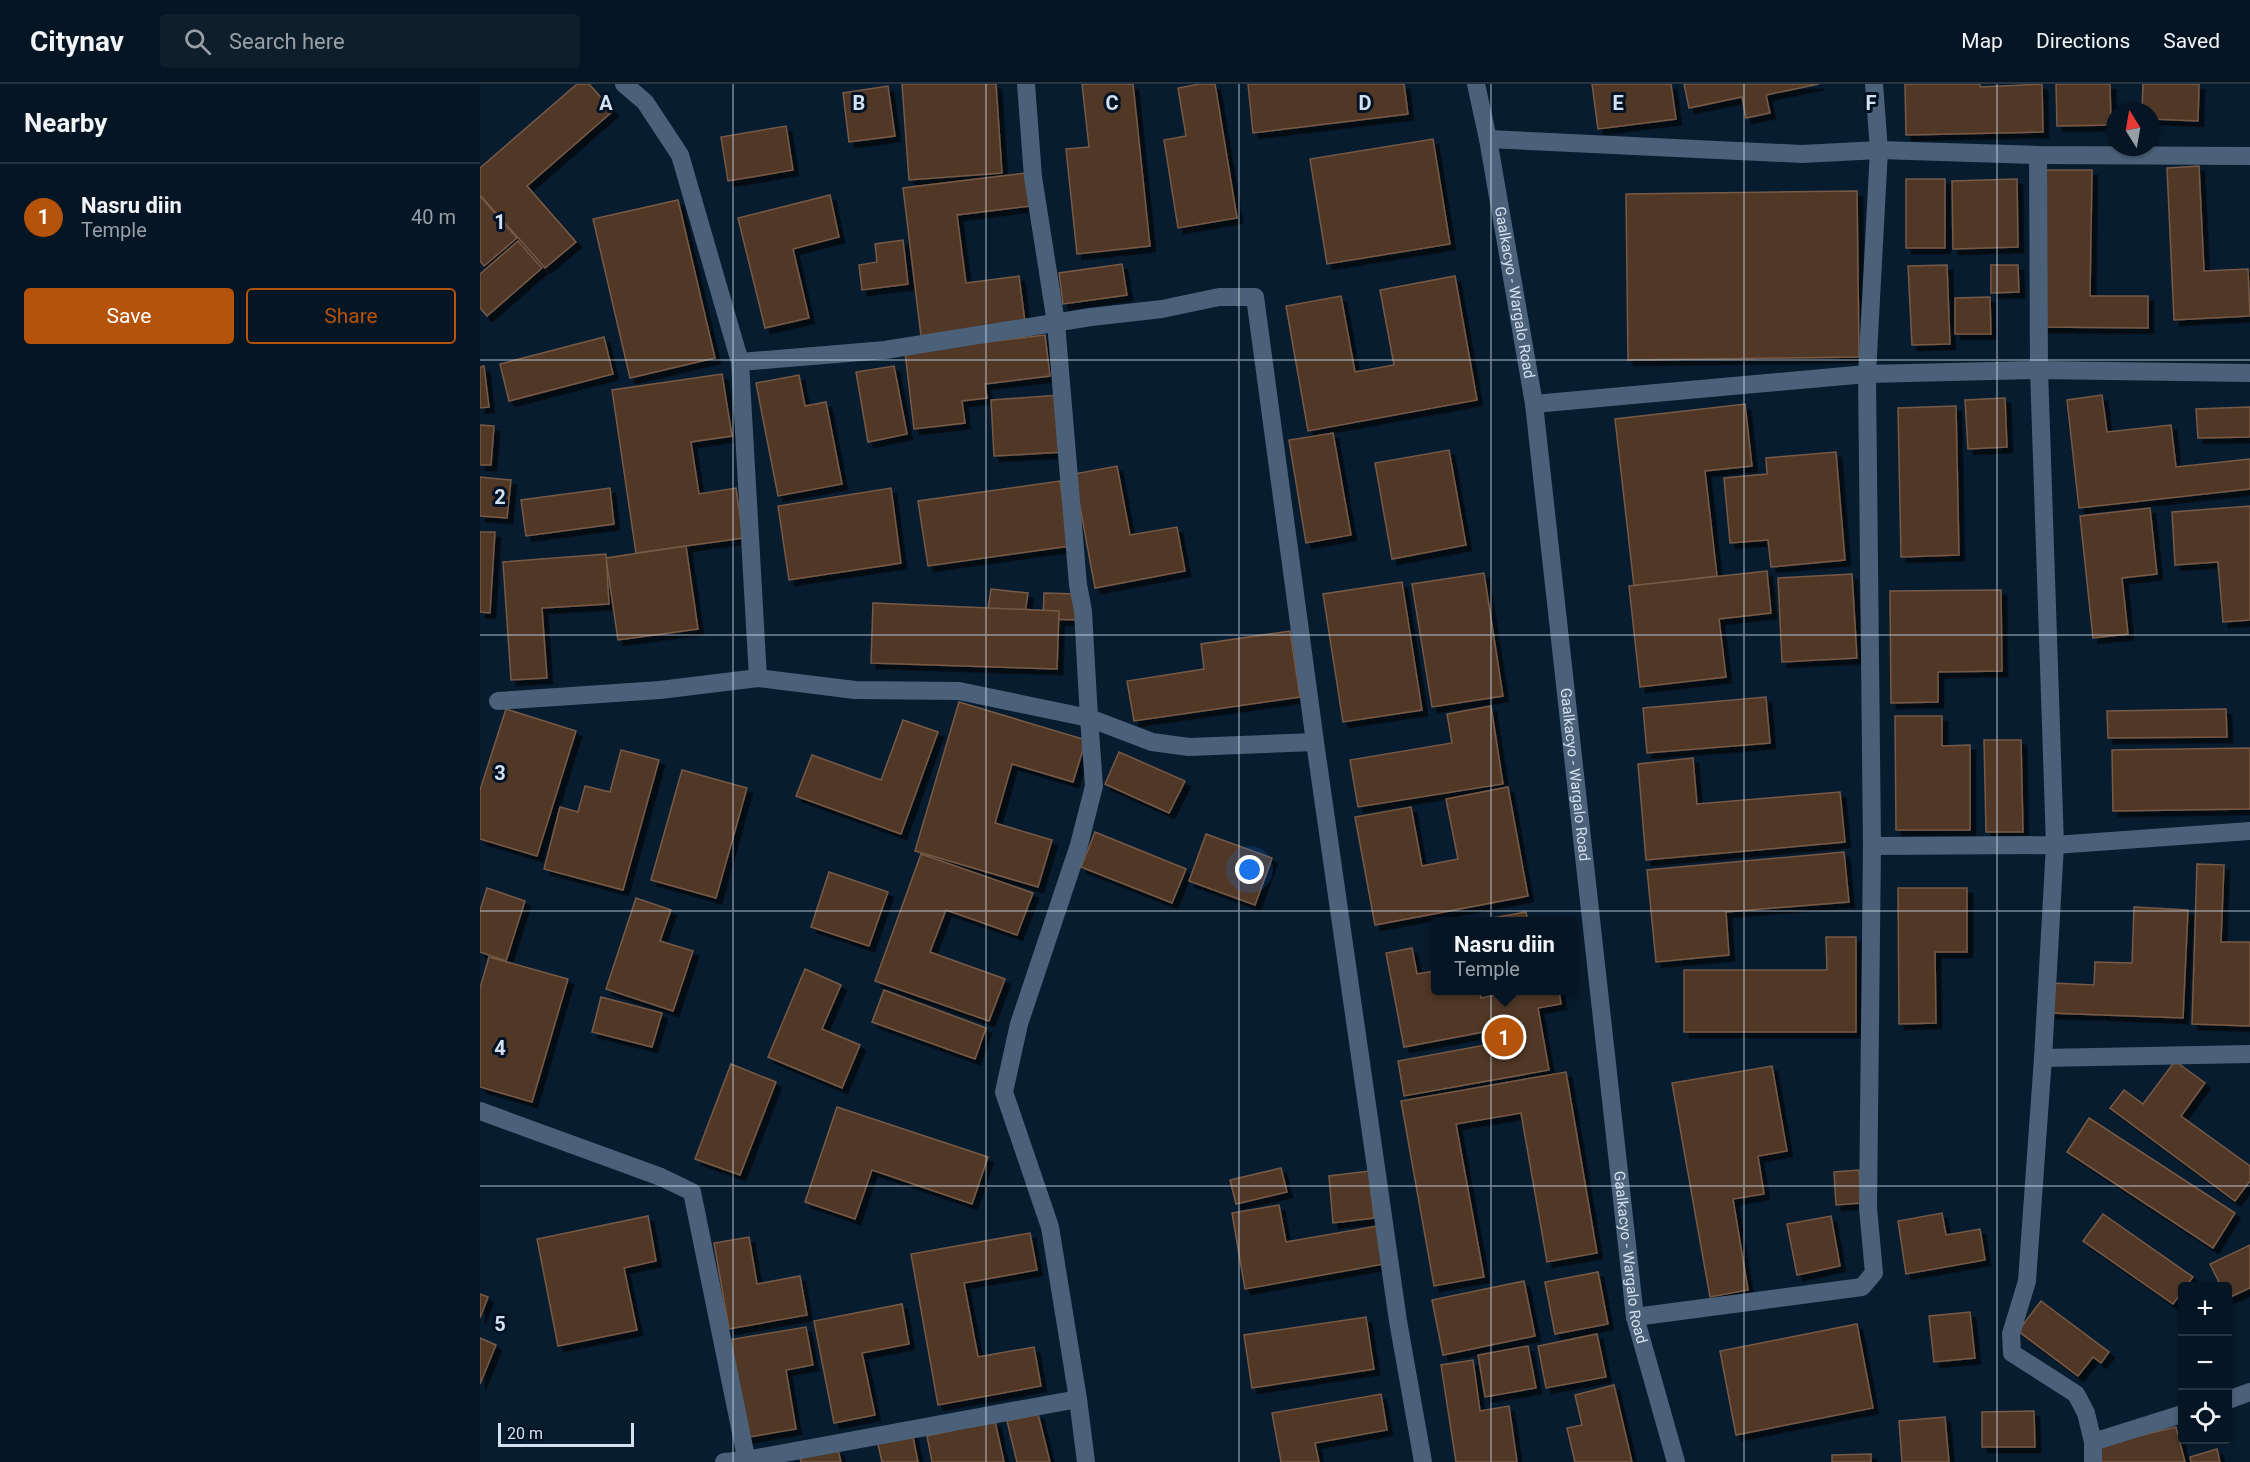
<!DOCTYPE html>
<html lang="en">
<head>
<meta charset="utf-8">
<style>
	:root { --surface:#061523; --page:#0f1e2b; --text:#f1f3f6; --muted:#989fa6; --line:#273441; --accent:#b45309 }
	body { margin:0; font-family:Roboto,sans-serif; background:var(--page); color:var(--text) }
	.controls { position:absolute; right:18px; bottom:18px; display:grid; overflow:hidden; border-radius:6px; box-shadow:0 2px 4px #0004 }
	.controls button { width:54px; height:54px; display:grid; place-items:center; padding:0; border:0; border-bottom:2px solid var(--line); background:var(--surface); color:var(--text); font:30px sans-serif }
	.compass { position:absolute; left:1626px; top:18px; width:54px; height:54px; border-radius:50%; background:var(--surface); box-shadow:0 2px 4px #0004; rotate:349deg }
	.scale { position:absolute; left:18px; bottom:15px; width:136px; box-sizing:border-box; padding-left:6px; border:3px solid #d4e0ee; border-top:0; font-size:16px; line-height:21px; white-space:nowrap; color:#d4e0ee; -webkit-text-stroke:4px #011225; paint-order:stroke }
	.you { position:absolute; left:770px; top:786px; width:21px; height:21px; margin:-15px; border:4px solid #fff; border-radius:50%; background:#1a73e8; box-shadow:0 0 0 9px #1a73e833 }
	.badge { display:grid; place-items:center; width:39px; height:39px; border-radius:50%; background:var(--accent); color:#fff; font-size:20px; font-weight:700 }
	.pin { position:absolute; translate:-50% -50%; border:3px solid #fff; box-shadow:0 2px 6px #0006 }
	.popup { position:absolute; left:951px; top:833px; width:147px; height:78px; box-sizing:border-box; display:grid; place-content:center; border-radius:6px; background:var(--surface); filter:drop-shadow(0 2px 4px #0005); font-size:20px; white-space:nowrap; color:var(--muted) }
	.popup b { font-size:22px; color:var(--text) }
	.popup::after { content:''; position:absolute; left:50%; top:100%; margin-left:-12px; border:12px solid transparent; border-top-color:var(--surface) }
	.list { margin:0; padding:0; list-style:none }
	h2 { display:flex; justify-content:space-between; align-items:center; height:78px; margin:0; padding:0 24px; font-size:26px }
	h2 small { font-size:20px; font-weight:400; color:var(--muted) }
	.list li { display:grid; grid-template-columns:39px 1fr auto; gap:18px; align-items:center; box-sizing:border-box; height:108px; padding:0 24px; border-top:2px solid var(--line) }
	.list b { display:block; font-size:22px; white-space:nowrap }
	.list p { margin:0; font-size:20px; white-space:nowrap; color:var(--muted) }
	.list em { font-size:20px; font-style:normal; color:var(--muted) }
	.actions { display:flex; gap:12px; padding:18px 24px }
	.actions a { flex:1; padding:14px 0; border:2px solid var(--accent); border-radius:6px; text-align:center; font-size:21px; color:var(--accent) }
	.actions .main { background:var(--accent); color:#fff }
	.icon { flex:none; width:33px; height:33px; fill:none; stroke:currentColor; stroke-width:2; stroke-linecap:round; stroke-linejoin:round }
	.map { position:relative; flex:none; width:1770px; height:1378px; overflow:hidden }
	header { display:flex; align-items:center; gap:36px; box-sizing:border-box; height:84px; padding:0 30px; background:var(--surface); border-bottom:2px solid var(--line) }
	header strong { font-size:28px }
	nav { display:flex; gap:33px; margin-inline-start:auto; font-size:21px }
	.search { width:420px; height:54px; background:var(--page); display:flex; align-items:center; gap:15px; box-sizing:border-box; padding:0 21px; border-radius:6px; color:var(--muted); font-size:22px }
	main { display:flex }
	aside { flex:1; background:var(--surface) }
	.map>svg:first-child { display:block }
	.building { fill:#513725; stroke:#765a47; stroke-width:1.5; filter:url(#shadow) }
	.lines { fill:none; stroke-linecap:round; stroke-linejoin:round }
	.minor { stroke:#4b6179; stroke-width:18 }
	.grid { fill:none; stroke:#d4e0ee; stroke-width:1.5; stroke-opacity:0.55 }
	.labels { text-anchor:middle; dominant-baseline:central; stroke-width:6; stroke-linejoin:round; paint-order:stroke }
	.street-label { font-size:15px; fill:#d4e0ee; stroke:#011225 }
	.grid-label { font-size:20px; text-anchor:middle; font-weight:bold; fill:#d4e0ee; stroke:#011225; stroke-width:6; stroke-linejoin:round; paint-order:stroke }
</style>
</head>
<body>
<header>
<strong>Citynav</strong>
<div class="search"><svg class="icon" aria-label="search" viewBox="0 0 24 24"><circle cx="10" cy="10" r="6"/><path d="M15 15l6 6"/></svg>Search here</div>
<nav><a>Map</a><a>Directions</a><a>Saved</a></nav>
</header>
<main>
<aside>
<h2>Nearby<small></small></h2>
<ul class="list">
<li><span class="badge">1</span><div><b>Nasru diin</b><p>Temple</p></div><em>40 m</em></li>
</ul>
<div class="actions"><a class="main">Save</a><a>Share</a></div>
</aside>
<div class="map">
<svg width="1770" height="1378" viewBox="0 0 1770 1378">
	<defs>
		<filter id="shadow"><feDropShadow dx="5.5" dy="5.5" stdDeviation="0" flood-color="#0009"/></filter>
	</defs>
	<rect width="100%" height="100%" fill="#081c2f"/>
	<g class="building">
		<polygon points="97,0 109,0 133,27 47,102 96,158 65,184 0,111 0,84"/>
		<polygon points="422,0 516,0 522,89 429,96"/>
		<polygon points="602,0 653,0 670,162 597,170 586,65 609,63"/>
		<polygon points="720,0 735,0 757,134 698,144 684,56 706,52 698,4"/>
		<polygon points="768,0 924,0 928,30 773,49"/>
		<polygon points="1112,0 1191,0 1196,35 1118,45"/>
		<polygon points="1204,0 1339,0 1286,11 1290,29 1266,34 1262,13 1209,24"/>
		<polygon points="1425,0 1500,0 1500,3 1562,0 1563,48 1426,51"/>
		<polygon points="1576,0 1630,0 1631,41 1577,42"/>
		<polygon points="1663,0 1719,0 1718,37 1671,35 1671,27 1662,27"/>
		<polygon points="408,2 415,52 369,58 363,9"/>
		<polygon points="306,42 313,86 248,97 241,53"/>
		<polygon points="953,55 970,160 847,180 830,75"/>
		<polygon points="1719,82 1724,187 1768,185 1770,232 1694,236 1687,84"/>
		<polygon points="1564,86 1612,86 1610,212 1668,212 1668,244 1562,243"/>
		<polygon points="546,89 550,122 477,131 486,199 539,192 545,238 441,252 423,104"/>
		<rect x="1426" y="95" width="39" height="69"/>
		<polygon points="1537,95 1538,163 1473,165 1472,97"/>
		<polygon points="1377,107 1379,273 1148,276 1146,110"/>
		<polygon points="350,111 359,153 313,165 329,234 285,244 258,134"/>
		<polygon points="0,112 37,154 4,182 0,177"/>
		<polygon points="198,116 235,274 150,294 113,135"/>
		<polygon points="423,156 428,200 382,206 379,181 397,178 395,160"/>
		<polygon points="38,157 62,184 7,232 0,224 0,190"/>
		<polygon points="642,180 647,211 583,220 579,189"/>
		<polygon points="1467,181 1470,260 1432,261 1428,182"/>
		<polygon points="1511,181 1538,181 1539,208 1511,209"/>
		<polygon points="975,192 997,316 828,347 806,222 861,212 875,288 914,281 900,206"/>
		<polygon points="1510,213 1511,250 1475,250 1475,214"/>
		<polygon points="565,251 570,292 505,300 507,314 482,317 485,339 434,345 425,268"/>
		<polygon points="124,253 133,290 29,317 20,280"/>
		<polygon points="4,282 9,323 0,324 0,283"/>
		<polygon points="414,282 427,350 388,358 376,288"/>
		<polygon points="242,290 252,352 211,358 219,410 256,404 263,454 156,469 132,306"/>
		<polygon points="319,291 325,322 346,318 362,400 298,412 276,299"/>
		<polygon points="580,311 584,368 514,372 511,316"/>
		<polygon points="1622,311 1627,348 1691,341 1696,383 1770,375 1770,405 1599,424 1587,316"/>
		<polygon points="1525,314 1527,363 1488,365 1485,316"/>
		<polygon points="1265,320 1272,382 1225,387 1237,492 1154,502 1135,335"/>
		<polygon points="1476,322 1479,471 1421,473 1418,324"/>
		<polygon points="1770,323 1770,353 1718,354 1716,325"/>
		<polygon points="0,341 14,342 11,381 0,381"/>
		<polygon points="853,349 871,451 826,459 809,356"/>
		<polygon points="969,366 986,461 912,475 895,379"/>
		<polygon points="1356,368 1365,476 1291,483 1288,456 1250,459 1244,394 1287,390 1286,374"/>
		<polygon points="637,382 650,451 697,443 705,487 615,504 594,390"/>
		<polygon points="0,393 31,396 27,434 0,432"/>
		<polygon points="580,397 590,462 448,482 438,417"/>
		<polygon points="130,404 134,440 46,452 41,416"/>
		<polygon points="411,404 421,479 309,496 298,422"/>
		<polygon points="1770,422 1770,536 1743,538 1738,478 1695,481 1692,428"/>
		<polygon points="1670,424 1677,490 1642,494 1648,550 1613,554 1600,432"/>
		<polygon points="0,448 15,448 10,529 0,528"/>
		<polygon points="206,462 218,545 138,556 126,474"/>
		<polygon points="126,470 129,520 62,524 67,594 31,596 23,478"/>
		<polygon points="1287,487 1291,529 1239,535 1246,593 1160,603 1149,502"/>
		<polygon points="1004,489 1023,612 952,623 932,500"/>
		<polygon points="1372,490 1377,574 1302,578 1298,494"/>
		<polygon points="922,498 942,626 863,638 843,510"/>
		<polygon points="511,505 548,509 544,536 507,532"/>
		<polygon points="1521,506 1522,587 1458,588 1458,618 1411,619 1410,507"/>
		<polygon points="564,509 599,510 599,536 563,535"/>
		<polygon points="393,519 579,527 577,585 391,579"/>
		<polygon points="810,547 820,613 654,637 647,597 724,585 721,560"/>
		<polygon points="1286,613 1290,659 1167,669 1163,624"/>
		<polygon points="479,618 606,656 593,698 532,680 515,739 572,756 558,803 435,767"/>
		<polygon points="1011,622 1023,700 878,723 870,676 972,659 967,630"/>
		<polygon points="26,625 96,647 57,772 0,755 0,706"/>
		<polygon points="1746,625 1747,653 1628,654 1627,627"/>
		<polygon points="1415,632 1462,632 1462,662 1490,661 1490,746 1416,746"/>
		<polygon points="423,636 458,648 421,750 316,712 332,671 401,696"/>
		<polygon points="1504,656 1541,656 1543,748 1506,748"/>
		<polygon points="1770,664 1770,725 1633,727 1632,666"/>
		<polygon points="141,666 179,676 143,806 64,785 80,723 98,728 105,702 130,708"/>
		<polygon points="639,668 705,697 689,729 625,700"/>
		<polygon points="1213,674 1217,720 1360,708 1365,758 1166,776 1158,680"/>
		<polygon points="202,686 267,704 236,814 171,796"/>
		<polygon points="1028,703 1048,812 895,841 875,733 931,723 942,782 978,775 966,715"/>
		<polygon points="615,748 706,785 692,819 601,783"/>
		<polygon points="726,750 792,774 775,821 709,797"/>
		<polygon points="1364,768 1369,818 1246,828 1249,871 1176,878 1167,786"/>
		<polygon points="441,770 553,809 537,851 466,826 450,868 525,895 509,937 395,897"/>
		<polygon points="1717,780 1744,781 1741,858 1770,858 1770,942 1712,940"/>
		<polygon points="349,788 408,808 389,862 331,843"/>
		<polygon points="7,804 45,817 26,877 0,868 0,826"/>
		<polygon points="1418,804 1487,804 1487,868 1455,868 1456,939 1419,940"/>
		<polygon points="156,814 191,826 180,857 213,867 193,927 126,905"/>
		<polygon points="1654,823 1708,826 1703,934 1570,929 1572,899 1614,901 1615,878 1652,879"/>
		<polygon points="1046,828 1048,838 996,838 996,837"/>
		<polygon points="1346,853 1376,853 1376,948 1204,948 1204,886 1347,886"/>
		<polygon points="932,864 937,890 955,887 955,906 999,906 1001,914 1039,906 1079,906 1081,920 1058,924 1069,986 924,1012 918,977 1011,960 1009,947 924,963 906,869"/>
		<polygon points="9,873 88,895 52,1018 0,1003 0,904"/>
		<polygon points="325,885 361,901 342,945 380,961 362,1004 288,973"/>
		<polygon points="404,906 506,944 495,975 392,938"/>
		<polygon points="121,913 182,929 172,963 112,948"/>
		<polygon points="1695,977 1725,999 1701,1032 1770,1082 1770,1097 1755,1117 1630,1024 1644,1006 1663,1020"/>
		<polygon points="251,980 296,998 260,1091 215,1075"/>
		<polygon points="1292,982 1307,1067 1278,1072 1284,1110 1253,1115 1268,1206 1230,1213 1192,999"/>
		<polygon points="1086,988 1117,1169 1067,1178 1041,1029 976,1040 1004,1193 954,1202 921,1017"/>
		<polygon points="357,1023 508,1073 492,1120 392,1086 375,1135 325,1118"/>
		<polygon points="1609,1034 1755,1129 1733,1164 1587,1068"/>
		<polygon points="801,1084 807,1108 756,1120 750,1096"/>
		<polygon points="1379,1086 1381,1119 1356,1121 1354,1088"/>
		<polygon points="889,1087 894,1134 853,1139 849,1092"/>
		<polygon points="799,1121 806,1158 897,1142 904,1180 765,1205 752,1129"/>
		<polygon points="1462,1129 1466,1151 1500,1145 1505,1176 1426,1190 1418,1137"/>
		<polygon points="1623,1130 1713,1193 1706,1202 1702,1202 1702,1208 1693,1220 1603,1157"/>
		<polygon points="168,1132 176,1177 144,1184 157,1246 78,1262 57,1155"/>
		<polygon points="1351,1132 1360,1182 1317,1191 1307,1140"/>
		<polygon points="550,1149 557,1186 484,1199 498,1273 554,1263 561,1302 458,1321 431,1170"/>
		<polygon points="269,1153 277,1200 320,1192 327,1231 249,1245 234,1159"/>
		<polygon points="1770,1161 1770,1204 1748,1214 1748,1202 1741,1202 1730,1180"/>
		<polygon points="1118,1188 1128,1240 1075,1250 1065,1198"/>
		<polygon points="1044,1197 1055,1252 963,1271 952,1216"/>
		<polygon points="0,1210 8,1213 0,1234"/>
		<polygon points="1561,1217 1629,1268 1621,1279 1613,1273 1598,1292 1538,1247"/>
		<polygon points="422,1220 429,1260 382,1269 395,1331 354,1339 334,1237"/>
		<polygon points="1490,1228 1495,1274 1454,1278 1449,1232"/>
		<polygon points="886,1233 894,1285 772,1304 764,1251"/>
		<polygon points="1377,1240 1393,1324 1256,1351 1240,1267"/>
		<polygon points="326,1243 333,1281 306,1286 316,1345 264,1354 248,1256"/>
		<polygon points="1117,1250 1126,1293 1066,1304 1058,1262"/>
		<polygon points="0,1254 16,1261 0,1300"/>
		<polygon points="1048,1262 1056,1304 1005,1313 998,1271"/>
		<polygon points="993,1276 1000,1327 1029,1322 1037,1378 976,1378 961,1281"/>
		<polygon points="1134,1301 1152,1378 1095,1378 1087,1344 1102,1341 1095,1311"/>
		<polygon points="901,1310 907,1346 835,1359 839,1378 801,1378 792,1329"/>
		<polygon points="1554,1327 1555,1363 1502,1363 1502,1328"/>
		<polygon points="558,1330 570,1378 537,1378 527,1337"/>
		<polygon points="1465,1333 1469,1378 1422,1378 1419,1337"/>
		<polygon points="515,1337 524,1378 452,1378 447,1352"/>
		<polygon points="1696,1343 1705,1378 1617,1378 1613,1363"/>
		<polygon points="432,1348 438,1378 402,1378 397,1356"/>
		<polygon points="1737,1365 1740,1378 1711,1378 1710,1373"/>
		<polygon points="358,1366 361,1378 321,1378 320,1374"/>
		<polygon points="1391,1370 1391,1378 1352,1378 1352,1371"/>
	</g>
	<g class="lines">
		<g class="minor">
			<polyline points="144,0 165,18 200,71 260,278 278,594"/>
			<path id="s1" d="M996,0L1008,55L1054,320L1155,1233L1196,1378"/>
			<polyline points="1008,55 1322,70 1399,66 1558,71 1770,72"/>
			<polyline points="1558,71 1559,286 1575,761 1563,974 1547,1197 1531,1250 1532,1269 1596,1310 1606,1329 1613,1358 1613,1378"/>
			<polyline points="260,278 405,266 611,233 682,225 739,213 775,213 835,658 918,1237 943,1378"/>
			<polyline points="1054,320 1387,290 1559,286 1770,289"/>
			<polyline points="18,617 180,606 278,594 375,606 479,607 609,634 603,527 598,501 576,239 553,93 546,0"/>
			<polyline points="1392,762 1575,761 1770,747"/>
			<polyline points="1563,974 1770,970"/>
			<polyline points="0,1027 181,1093 212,1108 267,1378"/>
			<polyline points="1155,1233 1382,1203 1394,1189 1388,1124 1392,762 1387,290 1399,66 1394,0"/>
			<polyline points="1748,1316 1770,1308"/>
			<polyline points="1613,1358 1702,1330"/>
			<polyline points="244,1378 266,1376 598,1315"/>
			<polyline points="606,1378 598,1315 570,1143 524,1008 539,940 599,761 614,702 609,634 672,658 709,663 835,658"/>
		</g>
	</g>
	<path class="grid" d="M253,0V1378M506,0V1378M759,0V1378M1011,0V1378M1264,0V1378M1517,0V1378M0,276H1770M0,551H1770M0,827H1770M0,1102H1770"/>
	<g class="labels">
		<g class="street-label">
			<text stroke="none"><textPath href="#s1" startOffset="212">Gaalkacyo - Wargalo Road</textPath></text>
			<text stroke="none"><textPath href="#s1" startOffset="698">Gaalkacyo - Wargalo Road</textPath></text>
			<text stroke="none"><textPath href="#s1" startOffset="1184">Gaalkacyo - Wargalo Road</textPath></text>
		</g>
	</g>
	<g class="grid-label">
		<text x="126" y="26">A</text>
		<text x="379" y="26">B</text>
		<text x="632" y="26">C</text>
		<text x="885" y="26">D</text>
		<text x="1138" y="26">E</text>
		<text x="1391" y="26">F</text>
		<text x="20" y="145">1</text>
		<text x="20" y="420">2</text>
		<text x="20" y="696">3</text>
		<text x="20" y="971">4</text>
		<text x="20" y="1247">5</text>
	</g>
</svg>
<div class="controls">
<button>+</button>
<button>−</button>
<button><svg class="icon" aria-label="locate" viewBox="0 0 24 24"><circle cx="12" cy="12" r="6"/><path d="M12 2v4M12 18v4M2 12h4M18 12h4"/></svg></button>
</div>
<svg class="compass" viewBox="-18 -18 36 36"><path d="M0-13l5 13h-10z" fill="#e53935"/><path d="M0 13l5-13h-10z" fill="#989fa6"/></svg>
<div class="scale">20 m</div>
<div class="you"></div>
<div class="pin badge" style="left:1024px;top:953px">1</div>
<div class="popup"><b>Nasru diin</b>Temple</div>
</div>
</main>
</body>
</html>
